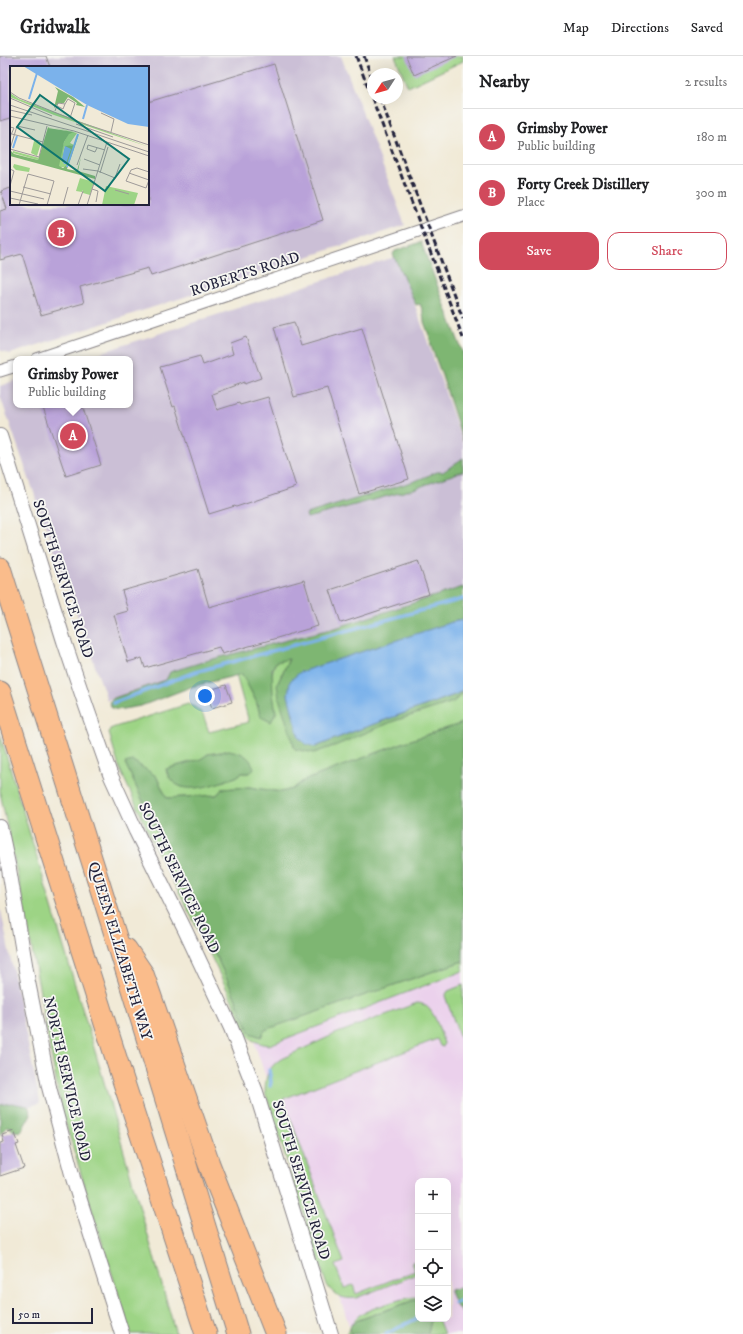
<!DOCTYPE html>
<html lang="en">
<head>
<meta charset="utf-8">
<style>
	:root { --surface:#fff; --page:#f6f6f6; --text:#202124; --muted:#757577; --line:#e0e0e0; --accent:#d1495b }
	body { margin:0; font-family:"IM FELL DW Pica",serif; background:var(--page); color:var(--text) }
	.controls { position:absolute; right:12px; bottom:12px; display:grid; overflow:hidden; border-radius:8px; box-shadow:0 4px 16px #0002 }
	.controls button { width:36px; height:36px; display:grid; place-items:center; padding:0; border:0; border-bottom:1px solid var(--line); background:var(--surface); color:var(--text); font:20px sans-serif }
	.compass { position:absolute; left:367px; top:12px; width:36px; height:36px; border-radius:50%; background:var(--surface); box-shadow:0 4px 16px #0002; rotate:234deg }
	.scale { position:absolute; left:12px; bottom:10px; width:81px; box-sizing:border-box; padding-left:4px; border:2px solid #22223b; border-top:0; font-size:11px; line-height:14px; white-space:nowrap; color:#22223b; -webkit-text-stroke:3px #f6f6f2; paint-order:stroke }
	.you { position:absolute; left:205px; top:640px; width:14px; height:14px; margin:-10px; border:3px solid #fff; border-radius:50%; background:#1a73e8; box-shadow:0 0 0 6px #1a73e833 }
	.badge { display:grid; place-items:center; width:26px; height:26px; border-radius:50%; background:var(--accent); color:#fff; font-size:13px; font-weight:700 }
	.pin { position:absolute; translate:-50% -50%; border:2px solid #fff; box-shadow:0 1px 4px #0006 }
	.popup { position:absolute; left:13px; top:300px; width:120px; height:52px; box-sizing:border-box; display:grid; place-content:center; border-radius:8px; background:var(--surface); filter:drop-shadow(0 1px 3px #0005); font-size:13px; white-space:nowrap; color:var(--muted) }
	.popup b { font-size:15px; color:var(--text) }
	.popup::after { content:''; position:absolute; left:50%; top:100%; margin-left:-8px; border:8px solid transparent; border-top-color:var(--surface) }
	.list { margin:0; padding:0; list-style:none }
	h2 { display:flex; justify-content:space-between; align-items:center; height:52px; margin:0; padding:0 16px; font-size:17px }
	h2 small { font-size:13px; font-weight:400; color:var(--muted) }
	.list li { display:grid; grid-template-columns:26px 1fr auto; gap:12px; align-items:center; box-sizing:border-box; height:56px; padding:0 16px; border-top:1px solid var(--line) }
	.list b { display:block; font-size:15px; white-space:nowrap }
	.list p { margin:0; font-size:13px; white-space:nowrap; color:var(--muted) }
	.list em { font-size:13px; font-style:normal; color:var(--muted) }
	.actions { display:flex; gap:8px; padding:12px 16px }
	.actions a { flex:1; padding:9px 0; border:1px solid var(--accent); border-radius:12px; text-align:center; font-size:14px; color:var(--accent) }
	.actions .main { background:var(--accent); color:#fff }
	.icon { flex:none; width:22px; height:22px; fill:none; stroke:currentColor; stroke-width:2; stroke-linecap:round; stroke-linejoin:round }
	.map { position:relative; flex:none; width:463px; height:1278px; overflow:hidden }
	header { display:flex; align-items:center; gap:24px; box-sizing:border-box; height:56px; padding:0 20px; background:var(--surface); border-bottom:1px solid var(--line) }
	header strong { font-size:19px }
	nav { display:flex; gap:22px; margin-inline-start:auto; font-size:14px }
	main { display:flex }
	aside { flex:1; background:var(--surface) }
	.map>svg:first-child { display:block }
	.built { fill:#ebd1ec; fill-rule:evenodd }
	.industrial { fill:#cbbfd6; fill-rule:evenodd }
	.green { fill:#9dd485; stroke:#607b60; fill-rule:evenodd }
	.forest { fill:#7eb672; stroke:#506c56 }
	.water { fill:#7bb2eb; stroke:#4e6a93 }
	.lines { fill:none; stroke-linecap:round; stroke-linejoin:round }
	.stream { stroke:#7bb2eb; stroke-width:3.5 }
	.building { fill:#b9a2d9 }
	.minor-casing { stroke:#8a8689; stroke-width:13 }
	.tertiary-casing { stroke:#8a8689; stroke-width:16 }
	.motorway-casing { stroke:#8a8689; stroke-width:23 }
	.minor { stroke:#fff; stroke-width:11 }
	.tertiary { stroke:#fff; stroke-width:14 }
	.motorway { stroke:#fabc8b; stroke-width:21 }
	.rail { stroke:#22223b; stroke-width:3; stroke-dasharray:6 3; stroke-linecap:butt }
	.labels { text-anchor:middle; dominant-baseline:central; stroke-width:3.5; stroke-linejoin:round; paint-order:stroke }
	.street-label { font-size:15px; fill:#22223b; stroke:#f6f6f2 }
	.inset-river { fill:none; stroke:#7bb2eb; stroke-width:2 }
	.inset-road { fill:none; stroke:#9e9a99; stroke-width:1 }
	.view { fill:#0f766e; fill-opacity:0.15; stroke:#0f766e; stroke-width:2 }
	.inset-edge { fill:none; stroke:#22223b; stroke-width:2 }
</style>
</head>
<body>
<header>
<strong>Gridwalk</strong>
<nav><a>Map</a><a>Directions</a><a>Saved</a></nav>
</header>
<main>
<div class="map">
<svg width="463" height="1278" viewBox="0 0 463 1278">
	<rect width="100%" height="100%" fill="#f6f6f2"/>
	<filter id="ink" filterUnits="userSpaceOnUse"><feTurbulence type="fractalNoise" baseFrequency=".025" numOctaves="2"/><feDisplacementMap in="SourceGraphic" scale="8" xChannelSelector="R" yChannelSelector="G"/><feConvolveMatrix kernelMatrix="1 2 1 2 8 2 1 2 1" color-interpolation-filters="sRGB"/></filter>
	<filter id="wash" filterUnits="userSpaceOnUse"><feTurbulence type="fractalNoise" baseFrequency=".012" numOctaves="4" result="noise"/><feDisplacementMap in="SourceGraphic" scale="16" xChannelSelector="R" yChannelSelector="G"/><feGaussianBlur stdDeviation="0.9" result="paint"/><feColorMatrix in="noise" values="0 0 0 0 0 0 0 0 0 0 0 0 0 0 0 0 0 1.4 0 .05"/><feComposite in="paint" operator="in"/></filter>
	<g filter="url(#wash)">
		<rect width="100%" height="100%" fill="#f1ead7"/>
		<path class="built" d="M463,907V1278H352L254,986ZM418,1125H448V1263H418Z"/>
		<g class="industrial">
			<path d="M0,0H341L405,169L10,298L0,294ZM11,11H148V148H11Z"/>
			<polygon points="398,200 463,388 463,551 107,644 0,340 0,330 16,324 16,349 130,349 130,303 81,303"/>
			<polygon points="0,850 40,1047 0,1059"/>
		</g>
		<g class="green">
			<polygon points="395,0 463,0 463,5 408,31"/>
			<path d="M289,602L277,629L394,665L453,646L463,637V667L405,686L303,725L293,733L281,736L249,731L222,733L217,739L167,742L156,720L125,707L231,932L250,977L261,981L264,974L463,905V915L269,989L262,988L252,984L245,977L239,959L201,879L156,793L119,711L109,677L110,673L115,671L188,648C205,655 203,660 209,676L249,666L236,619L242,618L256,645L261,661L276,657C273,641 268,621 276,606ZM229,694L250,717H242L236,721L214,728L182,731L176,728L167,718L166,713L201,703L208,698L221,696Z"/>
			<polygon points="0,678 100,1012 176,1278 131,1278 92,1154 61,1052 27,866 0,736"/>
			<polygon points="463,929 463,990 445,940 448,935"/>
			<path d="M417,947C434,947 439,974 444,987L443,991L440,990L437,983L283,1043L344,1206L335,1209L344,1232L353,1229L356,1238L415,1215L412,1206L413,1205L418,1210V1217L415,1219L356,1242C343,1244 332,1239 326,1227L265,1036C265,1021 268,1011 281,1003L335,978Z"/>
			<path d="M415,1241L418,1242V1245L414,1244L356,1265L349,1271L351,1278H347C349,1270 354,1263 361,1258C372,1252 402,1242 415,1241Z"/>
			<polygon points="434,1263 438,1263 444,1278 428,1278 431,1264"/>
		</g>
		<g class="forest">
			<polygon points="421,186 463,297 463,385 441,317 431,290 430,282 424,266 423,256 420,248 416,249 393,198 395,195"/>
			<polygon points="463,402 463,415 414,433 307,462 306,458 415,425 437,416 443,416"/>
			<polygon points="463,531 463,564 452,566 315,691 352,676 457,638 463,633 463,637 453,646 394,665 337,689 314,697 295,693 279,642 277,629 289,603 276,606 272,613 273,638 276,657 271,666 261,661 256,645 242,618 191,631 141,650 117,654 112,652 109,646 114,642 166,624 170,616 209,604 335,572"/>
			<polygon points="463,667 463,905 265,974 261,981 250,977 231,932 125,707 133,705 156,720 167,742 217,739 222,733 249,731 281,736 293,733 303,725 405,686"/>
			<path d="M229,694C242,697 249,699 254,712L250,717H242L236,721C214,728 175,746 166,713L201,703L208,698L221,696Z"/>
			<polygon points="11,1047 28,1050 31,1058 21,1076 14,1075 8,1070 0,1080 0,1049"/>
			<polygon points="463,1230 463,1258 456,1250 450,1236 450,1234"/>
			<polygon points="414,1244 418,1245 418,1263 431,1263 431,1264 428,1278 351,1278 349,1271 356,1265"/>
		</g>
		<polygon class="water" points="463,564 463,633 457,638 352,676 315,691 306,688 299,682 288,639 290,625 300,616 452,566"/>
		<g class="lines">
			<g class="stream">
				<polyline points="113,647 195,616 463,543"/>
				<polyline points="269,1014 271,1026 270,1030"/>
				<polyline points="455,1247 463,1244"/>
				<polyline points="386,1278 418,1262"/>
			</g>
		</g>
		<g id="blocks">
			<g class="building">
				<polygon points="0,0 46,0 50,11 11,11 11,62 0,65"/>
				<polygon points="406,0 457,0 414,19"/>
				<polygon points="274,8 323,164 151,220 148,212 80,231 84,247 41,259 22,198 0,204 0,155 7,153 1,135 11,132 11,148 148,148 148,46"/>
				<polygon points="294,266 301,290 362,272 409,423 359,438 327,332 294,341 274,271"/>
				<polygon points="246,281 261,322 244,328 244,326 212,338 217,354 239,347 240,349 268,341 296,431 236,451 235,450 209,458 175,350 173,351 160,311 200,300 203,309 233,298 230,287"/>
				<polygon points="49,349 82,349 101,409 66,420 43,351"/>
				<polygon points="418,505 429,538 341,567 330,534"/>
				<polygon points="198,513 209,551 304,524 318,570 222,598 219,591 145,612 142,602 128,606 114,559 128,555 122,535"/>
				<polygon points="226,629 232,646 212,652 206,635"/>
				<polygon points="14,1075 19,1088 16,1089 24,1112 0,1120 0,1087 4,1086 2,1079"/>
			</g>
		</g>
	</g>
	<g filter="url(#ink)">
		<use href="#blocks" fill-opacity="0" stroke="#8a8689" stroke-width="1"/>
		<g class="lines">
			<g class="minor-casing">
				<g id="minor">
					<polyline points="37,303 463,160"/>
					<polyline points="0,315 16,310"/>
				</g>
			</g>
			<g class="tertiary-casing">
				<g id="tertiary">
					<polyline points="0,380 64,585 86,650 110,718 136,775 185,874 231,972 256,1036 331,1278"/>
					<polyline points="0,771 9,813 28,926 49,1031 73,1122 122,1278"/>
				</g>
			</g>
			<g class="motorway-casing">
				<g id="motorway">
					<polyline points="0,512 115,878 238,1278"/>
					<polyline points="0,636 123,1024 206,1278"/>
					<polyline points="126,893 143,918 209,1108 276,1278"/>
				</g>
			</g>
			<use href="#minor" class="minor"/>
			<use href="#tertiary" class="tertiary"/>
			<use href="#motorway" class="motorway"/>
			<g class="rail">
				<polyline points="356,0 463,282"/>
				<polyline points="364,0 373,25"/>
				<polyline points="380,42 463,263"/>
			</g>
		</g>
	</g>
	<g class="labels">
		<g class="street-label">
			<text transform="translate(245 218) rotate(-18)">ROBERTS ROAD</text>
			<text transform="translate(63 523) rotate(72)">SOUTH SERVICE ROAD</text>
			<text transform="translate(179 822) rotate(64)">SOUTH SERVICE ROAD</text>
			<text transform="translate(120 895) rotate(73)">QUEEN ELIZABETH WAY</text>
			<text transform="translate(67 1023) rotate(77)">NORTH SERVICE ROAD</text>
			<text transform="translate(301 1124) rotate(73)">SOUTH SERVICE ROAD</text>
		</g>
	</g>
	<g transform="translate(10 10)">
		<rect width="139" height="139" fill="#f1ead7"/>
		<path d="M0,27L9,33L139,81L44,49L0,31ZM38,61L56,64L67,67L60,77L64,79H60L63,81V83L55,80L54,82L52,96L57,99V101H49V92L54,76L59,67L63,66L39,61L28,94L3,87V85L29,92ZM24,75L31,77L27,90L21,87ZM4,98L20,102L19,106L6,104L3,101ZM70,112L84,116L80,129L73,127V124L72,126L66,125ZM96,120L128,127L124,139H92Z" fill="#9dd485"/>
		<path d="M45,21L63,31L75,41L66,39L67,37L58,31L54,37H49L44,42L48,25ZM38,62L64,66L59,68L54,76L49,100L53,102L57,99L52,96L55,80L64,79L69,68L57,103L67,105L71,91L68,105L85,110V113L0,90V84L4,88L28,94Z" fill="#7eb672"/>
		<path d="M13,0H139V61L118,58L77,39ZM55,80L61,83L56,98H54L52,93Z" fill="#7bb2eb"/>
		<path class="inset-river" d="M19,33L27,7M73,53L77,39M3,82L7,70M57,101L68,68"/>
		<path class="inset-road" d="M0,26L9,32L69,56L139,79M0,32L42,50M0,39L139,86M47,40L53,43L55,38M0,44L22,49M45,45L48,37L55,38L58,33L65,37L60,52M91,47L104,53L101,66M0,50L64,65L139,90M66,58L103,71M0,61L4,62L0,71M25,64L7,60L0,83L29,91L37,60M2,68L33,76M87,82L85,86L77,83L78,79L95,84M74,93L90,99M67,99L78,69M0,103L4,105L0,120M73,103L88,105L105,112L110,98M139,106L127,102L121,104L116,115L136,122L139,114M90,107L98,81M119,107L139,114M13,121L41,128M82,123L88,125L86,136M105,124L119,128M0,125L34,133M0,132L28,138M9,139L18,108L44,115L37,139M53,139L58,121M68,139L73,125M77,139L97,76"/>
		<path class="view" d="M30,29L119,93L95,125L7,61Z"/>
		<rect width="139" height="139" class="inset-edge"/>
	</g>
</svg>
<div class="controls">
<button>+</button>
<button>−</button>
<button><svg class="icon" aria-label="locate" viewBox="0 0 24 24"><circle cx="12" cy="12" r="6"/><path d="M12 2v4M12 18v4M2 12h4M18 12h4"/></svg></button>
<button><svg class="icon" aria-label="layers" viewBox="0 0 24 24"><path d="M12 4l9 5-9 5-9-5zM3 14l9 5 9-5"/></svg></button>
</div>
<svg class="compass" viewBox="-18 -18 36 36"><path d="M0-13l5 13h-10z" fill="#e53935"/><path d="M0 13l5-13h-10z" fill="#757577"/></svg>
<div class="scale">50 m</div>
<div class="you"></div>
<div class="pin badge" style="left:73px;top:380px">A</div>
<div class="popup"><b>Grimsby Power</b>Public building</div>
<div class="pin badge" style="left:61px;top:177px">B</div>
</div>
<aside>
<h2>Nearby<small>2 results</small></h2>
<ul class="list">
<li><span class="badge">A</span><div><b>Grimsby Power</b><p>Public building</p></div><em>180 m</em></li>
<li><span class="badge">B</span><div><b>Forty Creek Distillery</b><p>Place</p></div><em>300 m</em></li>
</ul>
<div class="actions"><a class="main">Save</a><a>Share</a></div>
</aside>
</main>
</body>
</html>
